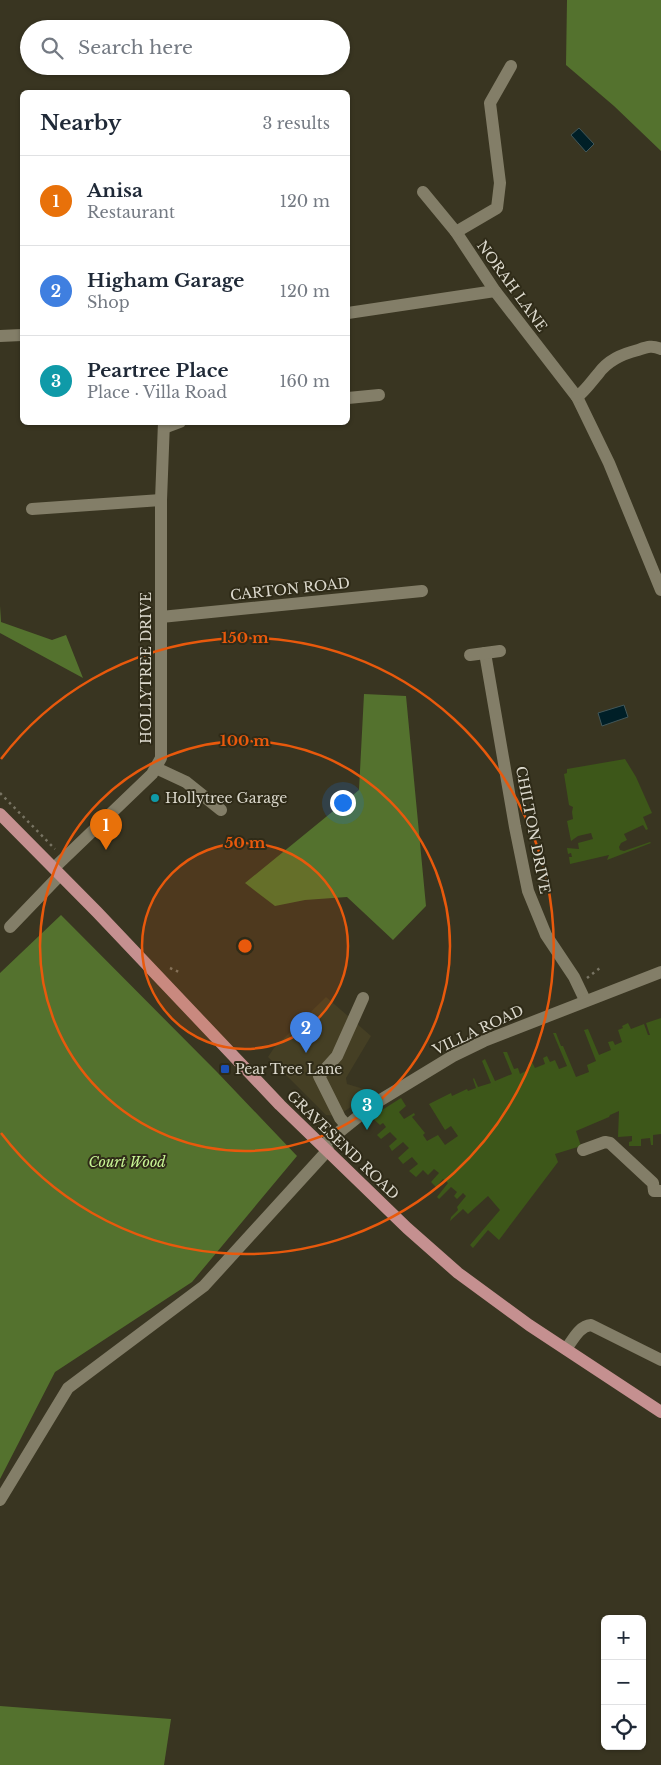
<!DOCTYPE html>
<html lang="en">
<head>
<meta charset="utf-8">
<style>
	:root { --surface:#fff; --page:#f2f2f3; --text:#1f2937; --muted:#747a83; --line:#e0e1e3; --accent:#b45309 }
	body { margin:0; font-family:"Libre Baskerville",serif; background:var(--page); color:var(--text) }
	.controls { position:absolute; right:15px; bottom:15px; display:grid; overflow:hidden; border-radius:8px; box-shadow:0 1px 4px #0004 }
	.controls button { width:45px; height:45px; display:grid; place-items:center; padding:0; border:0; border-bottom:1px solid var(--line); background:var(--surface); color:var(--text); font:25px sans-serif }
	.you { position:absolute; left:342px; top:802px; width:18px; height:18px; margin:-12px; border:4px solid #fff; border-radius:50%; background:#1a73e8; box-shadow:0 0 0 8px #1a73e833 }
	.badge { display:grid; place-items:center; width:32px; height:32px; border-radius:50%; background:var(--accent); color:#fff; font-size:16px; font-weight:700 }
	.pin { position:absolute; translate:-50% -41px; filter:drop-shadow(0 1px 2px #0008) }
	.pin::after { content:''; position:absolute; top:26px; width:18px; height:15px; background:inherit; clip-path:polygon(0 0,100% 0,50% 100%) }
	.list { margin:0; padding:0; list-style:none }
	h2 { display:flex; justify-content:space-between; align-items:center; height:65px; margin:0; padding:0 20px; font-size:21px }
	h2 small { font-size:16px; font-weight:400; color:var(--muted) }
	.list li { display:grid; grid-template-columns:32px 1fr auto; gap:15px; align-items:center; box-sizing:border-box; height:90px; padding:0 20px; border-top:1px solid var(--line) }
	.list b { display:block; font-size:19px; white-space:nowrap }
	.list p { margin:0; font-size:16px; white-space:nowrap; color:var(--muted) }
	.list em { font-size:16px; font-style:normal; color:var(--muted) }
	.icon { flex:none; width:28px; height:28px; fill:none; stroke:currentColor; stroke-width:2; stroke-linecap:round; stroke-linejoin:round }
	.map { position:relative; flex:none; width:661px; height:1765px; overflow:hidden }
	.search { position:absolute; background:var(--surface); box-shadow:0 1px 4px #0004; left:20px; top:20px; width:330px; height:55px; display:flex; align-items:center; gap:12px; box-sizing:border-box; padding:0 18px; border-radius:28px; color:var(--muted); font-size:19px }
	.panel { position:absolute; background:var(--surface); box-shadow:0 1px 4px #0004; left:20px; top:90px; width:330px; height:335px; border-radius:8px }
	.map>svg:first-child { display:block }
	.built { fill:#453f24 }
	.green { fill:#3d5719 }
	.forest { fill:#54722e }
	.water { fill:#001f27; stroke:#425759 }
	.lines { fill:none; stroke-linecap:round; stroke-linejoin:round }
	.path { stroke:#787463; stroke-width:2.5; stroke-dasharray:2.5 4; stroke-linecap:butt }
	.minor { stroke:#837e68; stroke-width:12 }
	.major { stroke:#c59090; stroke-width:12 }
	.ring { fill:none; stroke:#e8590c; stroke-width:2.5 }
	.culture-dot { fill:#0f9aa8; stroke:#2f2b18; stroke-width:2 }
	.transit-dot { fill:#1a4fb4; stroke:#2f2b18; stroke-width:2 }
	.labels { text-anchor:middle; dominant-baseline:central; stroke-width:4; stroke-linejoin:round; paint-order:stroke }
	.street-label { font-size:14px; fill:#dcd9cd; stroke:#2f2b18 }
	.poi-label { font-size:14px; fill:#dcd9cd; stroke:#2f2b18; text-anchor:start }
	.park-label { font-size:14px; font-style:italic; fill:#c8f595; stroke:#2f2b18 }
	.centre { fill:#e8590c; stroke:#2f2b18; stroke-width:2.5 }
	.ring-label { font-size:15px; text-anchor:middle; font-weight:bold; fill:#e8590c; stroke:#2f2b18; stroke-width:4; stroke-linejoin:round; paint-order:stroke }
</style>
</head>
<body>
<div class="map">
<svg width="661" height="1765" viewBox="0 0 661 1765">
	<rect width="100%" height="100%" fill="#393521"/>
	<polygon class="built" points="326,997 371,1036 346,1078 347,1084 374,1092 337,1116 326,1115 268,1057 274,1048"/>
	<g class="green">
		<polygon points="625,759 636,777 652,813 643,817 648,829 646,830 643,825 624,834 627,840 621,843 619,847 620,850 624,851 650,842 651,843 607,860 609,855 570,864 569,857 572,857 571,853 568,854 567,848 579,849 578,843 593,839 591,833 578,836 571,841 567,821 573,819 572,812 573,807 569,805 564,774 567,773 567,769"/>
		<polygon points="661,1009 661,1134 653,1135 653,1145 651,1145 650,1138 641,1139 641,1146 629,1146 629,1142 632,1141 632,1136 618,1137 619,1111 610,1115 609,1117 576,1131 581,1146 555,1154 558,1162 499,1240 488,1230 473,1248 470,1245 500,1210 488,1196 468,1214 463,1209 450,1221 451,1217 458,1210 457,1207 466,1196 463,1193 457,1199 454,1196 457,1192 451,1187 439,1199 437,1197 448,1183 443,1179 436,1187 431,1182 439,1173 434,1169 428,1175 423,1170 416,1177 409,1171 418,1164 412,1157 403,1164 398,1158 409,1148 403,1142 392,1151 389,1146 397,1139 390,1132 381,1139 377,1135 386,1127 383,1123 380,1125 371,1117 401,1098 406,1106 399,1112 404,1119 414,1113 415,1115 412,1117 425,1133 423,1135 427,1141 438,1135 445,1145 458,1136 451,1126 445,1130 429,1104 451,1093 452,1096 467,1089 468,1091 476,1088 473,1079 474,1078 478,1087 491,1083 482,1061 485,1059 495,1081 512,1074 503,1052 507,1052 514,1069 518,1068 520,1074 530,1069 528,1064 532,1062 535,1068 545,1064 543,1058 547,1056 550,1062 555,1060 559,1069 567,1066 553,1033 556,1033 561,1046 563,1046 576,1077 589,1072 587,1065 596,1061 584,1030 588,1029 599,1055 611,1050 608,1042 613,1041 615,1045 622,1042 618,1030 623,1028 622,1026 628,1023 631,1029 644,1024 648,1035 650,1035 646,1023 661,1018"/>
	</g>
	<g class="forest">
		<polygon points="567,0 661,0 661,151 614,106 566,65"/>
		<polygon points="0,606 1,622 52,640 66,635 83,678 0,633"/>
		<polygon points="364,694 406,696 426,906 393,940 347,897 305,900 275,906 245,883 359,790"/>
		<polygon points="61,915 217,1072 297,1156 192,1282 55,1372 0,1479 0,973"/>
		<polygon points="0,1706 171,1719 164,1765 0,1765"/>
	</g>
	<g class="water">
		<polygon points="579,128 594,144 586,152 571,135"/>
		<polygon points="624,705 628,717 602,726 598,713"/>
	</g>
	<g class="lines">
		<g class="path">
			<polyline points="0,793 55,849"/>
			<polyline points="170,968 181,973"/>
			<polyline points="587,978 600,968"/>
		</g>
		<g class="minor">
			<polyline points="423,192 456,232 495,291 577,397 609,463 661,590"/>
			<polyline points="456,232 497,208 500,183 490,103 511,66"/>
			<polyline points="348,313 495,291"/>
			<polyline points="0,336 22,335"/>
			<path d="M577,397C586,390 591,382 598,374C608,360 622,354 638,350C647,347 652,345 661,349"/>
			<polyline points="348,398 379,395"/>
			<polyline points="164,428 180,422"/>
			<polyline points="32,509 161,500"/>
			<polyline points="161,617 422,591"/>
			<polyline points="485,653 515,827 528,891 546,935 574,977 585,1000"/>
			<polyline points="470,655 500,651"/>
			<polyline points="156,768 186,782 221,810"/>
			<polyline points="54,868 152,774 161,758 161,500 164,422"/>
			<polyline points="10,927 60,875"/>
			<polyline points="346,1125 340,1118 319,1076 337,1056 363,998"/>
			<polyline points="323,1145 374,1104 453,1056 484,1041 661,972"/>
			<polyline points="583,1150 605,1142 610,1143 653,1183 654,1191 661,1191"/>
			<path d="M566,1349C573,1340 579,1326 591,1325L661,1360"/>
			<polyline points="0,1500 68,1388 204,1286 328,1150"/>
		</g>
		<polyline class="major" points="0,814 97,912 280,1105 407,1228 458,1273 529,1325 661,1412"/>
	</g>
	<circle cx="245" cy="946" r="103" fill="#e8590c" fill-opacity=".12"/>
	<g class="ring">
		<circle cx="245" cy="946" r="103"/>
		<circle cx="245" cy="946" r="205"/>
		<path d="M1 759A308 308 0 1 1 1 1133"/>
	</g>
	<circle class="culture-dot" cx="155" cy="798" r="5"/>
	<rect class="transit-dot" x="220" y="1064" width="10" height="10" rx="2.5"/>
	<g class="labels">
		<g class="street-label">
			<text transform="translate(512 286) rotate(54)">NORAH LANE</text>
			<text transform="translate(290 589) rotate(-6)">CARTON ROAD</text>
			<text transform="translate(146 668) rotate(-90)">HOLLYTREE DRIVE</text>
			<text transform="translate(533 830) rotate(79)">CHILTON DRIVE</text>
			<text transform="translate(478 1030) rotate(-25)">VILLA ROAD</text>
			<text transform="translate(343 1145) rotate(44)">GRAVESEND ROAD</text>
		</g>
		<g class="poi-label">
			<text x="165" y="798">Hollytree Garage</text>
			<text x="235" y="1069">Pear Tree Lane</text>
		</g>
		<g class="park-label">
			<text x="127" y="1162">Court Wood</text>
		</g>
	</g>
	<circle cx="245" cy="946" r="8" class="centre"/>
	<g class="ring-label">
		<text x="245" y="643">150 m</text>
		<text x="245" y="746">100 m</text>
		<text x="245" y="848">50 m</text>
	</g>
</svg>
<div class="controls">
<button>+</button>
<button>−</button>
<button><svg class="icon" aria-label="locate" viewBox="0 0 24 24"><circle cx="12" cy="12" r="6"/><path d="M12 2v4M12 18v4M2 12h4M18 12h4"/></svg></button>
</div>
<div class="you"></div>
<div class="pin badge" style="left:106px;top:850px;background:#e8710a">1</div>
<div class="pin badge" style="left:306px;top:1053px;background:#3f7fe0">2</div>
<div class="pin badge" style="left:367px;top:1130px;background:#0f9aa8">3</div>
<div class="search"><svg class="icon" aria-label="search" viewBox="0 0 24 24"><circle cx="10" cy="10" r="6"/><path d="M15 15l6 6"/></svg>Search here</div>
<section class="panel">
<h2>Nearby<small>3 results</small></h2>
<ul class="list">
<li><span class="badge" style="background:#e8710a">1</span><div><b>Anisa</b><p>Restaurant</p></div><em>120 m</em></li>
<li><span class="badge" style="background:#3f7fe0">2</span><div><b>Higham Garage</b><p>Shop</p></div><em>120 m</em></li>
<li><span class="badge" style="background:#0f9aa8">3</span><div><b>Peartree Place</b><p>Place · Villa Road</p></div><em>160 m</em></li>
</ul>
</section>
</div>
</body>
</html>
